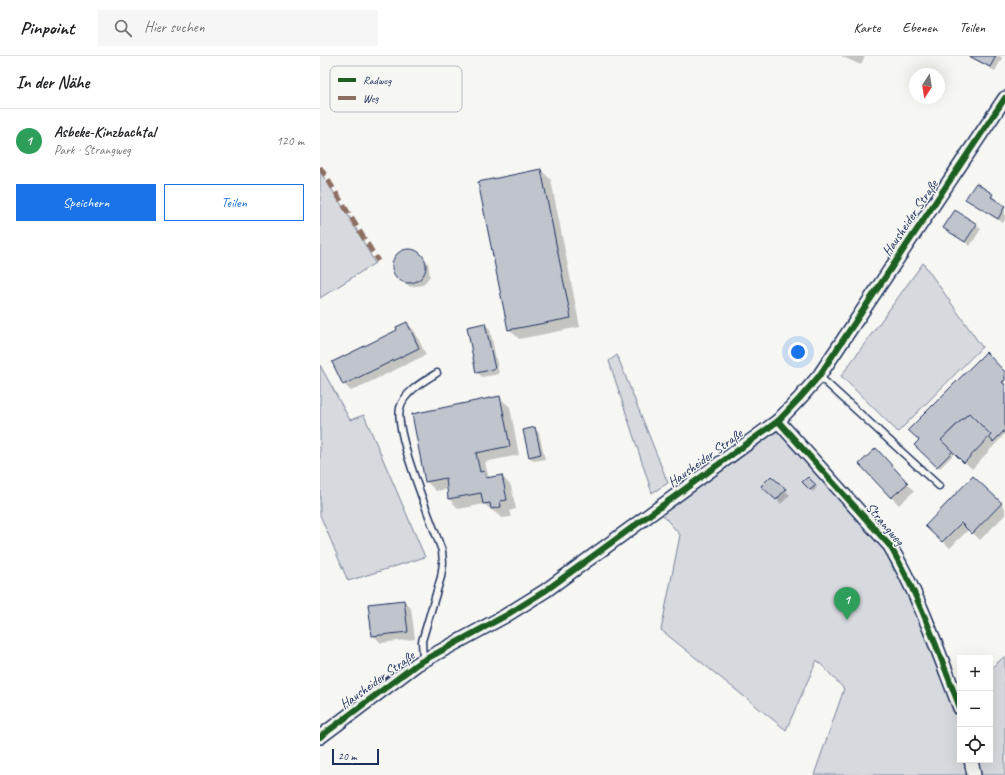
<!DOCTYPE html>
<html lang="de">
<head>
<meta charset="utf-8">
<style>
	:root { --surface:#fff; --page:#f6f6f6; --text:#202124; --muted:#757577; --line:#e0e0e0; --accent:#1a73e8 }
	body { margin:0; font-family:Caveat,sans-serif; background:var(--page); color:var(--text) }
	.controls { position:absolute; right:12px; bottom:12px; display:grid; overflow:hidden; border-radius:0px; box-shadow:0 4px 16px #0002 }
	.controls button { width:36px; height:36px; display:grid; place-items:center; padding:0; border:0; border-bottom:1px solid var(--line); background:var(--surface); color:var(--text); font:20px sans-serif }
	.compass { position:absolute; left:589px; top:12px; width:36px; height:36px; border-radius:50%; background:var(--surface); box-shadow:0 4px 16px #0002; rotate:192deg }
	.scale { position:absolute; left:12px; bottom:10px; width:47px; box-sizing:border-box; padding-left:4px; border:2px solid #1b2f5e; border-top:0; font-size:11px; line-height:14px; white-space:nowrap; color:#1b2f5e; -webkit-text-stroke:3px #f6f6f2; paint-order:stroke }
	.you { position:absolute; left:478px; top:296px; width:14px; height:14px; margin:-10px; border:3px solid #fff; border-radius:50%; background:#1a73e8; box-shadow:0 0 0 6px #1a73e833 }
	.badge { display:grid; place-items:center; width:26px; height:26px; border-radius:50%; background:var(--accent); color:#fff; font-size:13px; font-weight:700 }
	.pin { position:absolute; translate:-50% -33px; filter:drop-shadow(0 1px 2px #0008) }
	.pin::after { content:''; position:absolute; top:21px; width:14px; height:12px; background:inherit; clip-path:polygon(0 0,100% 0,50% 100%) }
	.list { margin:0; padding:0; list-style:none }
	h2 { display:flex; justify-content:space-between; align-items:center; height:52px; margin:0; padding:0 16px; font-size:17px }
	h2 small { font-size:13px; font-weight:400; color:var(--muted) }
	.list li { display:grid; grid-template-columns:26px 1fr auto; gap:12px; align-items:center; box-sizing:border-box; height:64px; padding:0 16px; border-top:1px solid var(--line) }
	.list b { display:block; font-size:15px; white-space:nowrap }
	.list p { margin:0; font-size:13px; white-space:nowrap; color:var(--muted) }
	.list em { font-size:13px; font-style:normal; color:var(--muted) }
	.actions { display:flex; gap:8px; padding:12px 16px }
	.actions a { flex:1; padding:9px 0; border:1px solid var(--accent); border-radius:0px; text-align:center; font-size:14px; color:var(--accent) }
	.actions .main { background:var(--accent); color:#fff }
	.icon { flex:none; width:22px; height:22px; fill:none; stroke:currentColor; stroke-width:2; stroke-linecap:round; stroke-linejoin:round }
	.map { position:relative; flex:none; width:685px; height:719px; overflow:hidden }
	header { display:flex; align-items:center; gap:24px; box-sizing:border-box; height:56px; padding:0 20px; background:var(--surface); border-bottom:1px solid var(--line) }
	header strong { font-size:19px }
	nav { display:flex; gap:22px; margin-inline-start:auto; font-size:14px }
	.search { width:280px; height:36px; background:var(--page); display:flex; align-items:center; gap:10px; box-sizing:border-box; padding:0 14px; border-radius:0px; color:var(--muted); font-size:15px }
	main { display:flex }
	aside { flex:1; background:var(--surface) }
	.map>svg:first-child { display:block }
	.green { fill:#d6d9dd; stroke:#78849e }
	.shadow { fill:#0003 }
	.building { fill:#c0c4cd; stroke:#1b2f5e }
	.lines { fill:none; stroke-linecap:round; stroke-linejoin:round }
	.service-casing { stroke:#1b2f5e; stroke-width:9 }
	.minor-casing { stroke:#1b2f5e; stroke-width:16 }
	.service { stroke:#f6f6f2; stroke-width:6 }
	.minor { stroke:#f6f6f2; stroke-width:13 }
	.quiet { stroke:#8d6e63; stroke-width:5; stroke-dasharray:10 5; stroke-linecap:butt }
	.cycleway-casing { stroke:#f6f6f2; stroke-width:8 }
	.cycleway { stroke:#1b5e20; stroke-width:6 }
	.labels { text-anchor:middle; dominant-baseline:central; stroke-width:3; stroke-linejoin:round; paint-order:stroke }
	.street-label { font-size:14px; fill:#1b2f5e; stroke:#f6f6f2 }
	.key { fill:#f6f6f2; stroke:#b4bac6; stroke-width:1 }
	.key-label { font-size:11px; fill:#1b2f5e }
</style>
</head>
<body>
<header>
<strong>Pinpoint</strong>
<div class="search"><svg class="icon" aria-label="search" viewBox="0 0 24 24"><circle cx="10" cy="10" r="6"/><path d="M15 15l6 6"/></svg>Hier suchen</div>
<nav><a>Karte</a><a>Ebenen</a><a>Teilen</a></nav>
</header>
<main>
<aside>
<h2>In der Nähe<small></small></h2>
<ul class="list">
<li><span class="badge" style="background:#2e9e5b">1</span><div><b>Asbeke-Kinzbachtal</b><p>Park · Strangweg</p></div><em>120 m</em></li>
</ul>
<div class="actions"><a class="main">Speichern</a><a>Teilen</a></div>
</aside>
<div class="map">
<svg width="685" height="719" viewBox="0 0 685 719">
	<rect width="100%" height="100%" fill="#f6f6f2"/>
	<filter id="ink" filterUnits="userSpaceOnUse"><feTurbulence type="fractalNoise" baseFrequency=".025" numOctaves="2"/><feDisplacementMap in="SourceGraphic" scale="8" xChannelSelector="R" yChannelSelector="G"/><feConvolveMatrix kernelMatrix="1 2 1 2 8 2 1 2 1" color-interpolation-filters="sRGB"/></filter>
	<g filter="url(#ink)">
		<g class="green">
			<polygon points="0,115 32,165 55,207 0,242"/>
			<polygon points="603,207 662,291 578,376 521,320"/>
			<polygon points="297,299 348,427 332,437 289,305"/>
			<polygon points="0,309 30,364 44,359 105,501 28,525 0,459"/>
			<polygon points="456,371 567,498 574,515 582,514 640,652 640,704 670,704 670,613 685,600 685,719 494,719 524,633 497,604 466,674 341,574 360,479 341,457"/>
		</g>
		<g class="shadow">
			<polygon points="521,0 545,0 541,9"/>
			<polygon points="648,0 680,0 682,2 675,15"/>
			<polygon points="221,114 231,124 260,271 199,283 189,273"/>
			<polygon points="672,139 677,144 676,145 685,151 685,163 683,167 647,143"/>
			<polygon points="635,155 661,173 650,190 625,172"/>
			<polygon points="93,194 99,197 108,207 110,220 103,229 90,231 75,218 73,206 81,196"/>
			<polygon points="86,267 94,274 106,299 31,335 24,328"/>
			<polygon points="165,268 170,273 179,318 162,321 157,316"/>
			<polygon points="685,317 685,378 652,413 635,397 620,412 596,389"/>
			<polygon points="180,342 190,351 199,399 165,406 168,419 170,422 182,420 191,430 196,453 189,455 191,461 182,462 164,448 139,453 129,443 128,433 116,435 106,425"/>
			<polygon points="214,372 219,377 225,403 214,405 210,401"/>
			<polygon points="563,401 594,435 579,449 540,408"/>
			<polygon points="451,421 470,439 461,448 442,430"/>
			<polygon points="653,421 685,452 685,459 660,484 649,473 630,492 606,470"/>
			<polygon points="488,422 497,431 493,436 484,426"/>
			<polygon points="84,545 91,552 95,583 61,587 53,579"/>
		</g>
		<g class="building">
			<polygon points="649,0 676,0 670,11"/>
			<polygon points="221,113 251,262 188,274 158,126"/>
			<polygon points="656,127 673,138 671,141 685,150 678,163 645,143"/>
			<polygon points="635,154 657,168 645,186 623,172"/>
			<circle cx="89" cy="210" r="17"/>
			<polygon points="87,266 99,292 23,329 12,306 77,274 76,271"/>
			<polygon points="165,267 175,313 156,317 147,271"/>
			<polygon points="666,296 685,316 685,324 682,326 685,329 685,374 673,386 669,381 671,379 649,357 621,384 633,395 617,411 594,389 599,384 588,374"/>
			<polygon points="180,340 190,390 156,397 160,416 164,415 166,422 182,419 187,444 180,445 181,451 171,453 170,447 163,448 161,437 128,443 126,422 105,426 92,358"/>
			<polygon points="649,357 671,379 644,407 621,384"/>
			<polygon points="215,371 221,398 209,401 203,374"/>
			<polygon points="556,392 588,427 571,442 539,408"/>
			<polygon points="451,420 466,433 456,444 441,430"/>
			<polygon points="653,420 682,447 652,478 641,467 622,486 605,470"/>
			<polygon points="488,421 496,429 490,434 482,426"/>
			<polygon points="84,544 88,576 52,580 48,548"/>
		</g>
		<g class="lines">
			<g class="service-casing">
				<g id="service">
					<polyline points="499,320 619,430"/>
					<path d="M103,605L102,585L121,521L123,507L122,495C112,466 74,377 80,352C84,336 104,325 117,317"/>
				</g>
			</g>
			<g class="minor-casing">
				<g id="minor">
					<path d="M458,365L570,490C600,541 619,598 640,652"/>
					<polyline points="0,681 97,608 185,560 225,535 458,365 480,342 499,320 685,42"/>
					<polyline points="651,704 654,719"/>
				</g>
			</g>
			<use href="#service" class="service"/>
			<use href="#minor" class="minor"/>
			<polyline class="quiet" points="0,111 58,205"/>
			<g class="cycleway-casing">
				<g id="cycleway">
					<path d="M458,365L570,490C600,541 619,598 640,652"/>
					<polyline points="0,681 97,608 185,560 225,535 458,365 480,342 499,320 685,42"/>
				</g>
			</g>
			<use href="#cycleway" class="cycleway"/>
		</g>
	</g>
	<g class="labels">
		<g class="street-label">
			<text transform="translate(590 162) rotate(-56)">Hausheider Straße</text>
			<text transform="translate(385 402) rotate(-36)">Hausheider Straße</text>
			<text transform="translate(565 468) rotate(50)">Strangweg</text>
			<text transform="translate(57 624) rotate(-36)">Hausheider Straße</text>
		</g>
	</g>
	<rect x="10" y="10" width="132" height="46" rx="6" class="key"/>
	<rect x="18" y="22" width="18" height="4" fill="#1b5e20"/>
	<rect x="18" y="40" width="18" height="4" fill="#8d6e63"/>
	<g class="key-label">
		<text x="43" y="28">Radweg</text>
		<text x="43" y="46">Weg</text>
	</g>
</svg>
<div class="controls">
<button>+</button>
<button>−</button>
<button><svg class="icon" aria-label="locate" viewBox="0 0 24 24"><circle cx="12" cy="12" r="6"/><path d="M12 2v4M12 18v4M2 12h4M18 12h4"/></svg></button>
</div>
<svg class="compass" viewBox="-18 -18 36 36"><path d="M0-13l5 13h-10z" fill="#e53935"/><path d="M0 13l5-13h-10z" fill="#757577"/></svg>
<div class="scale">20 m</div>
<div class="you"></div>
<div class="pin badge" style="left:527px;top:564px;background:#2e9e5b">1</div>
</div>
</main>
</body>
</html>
